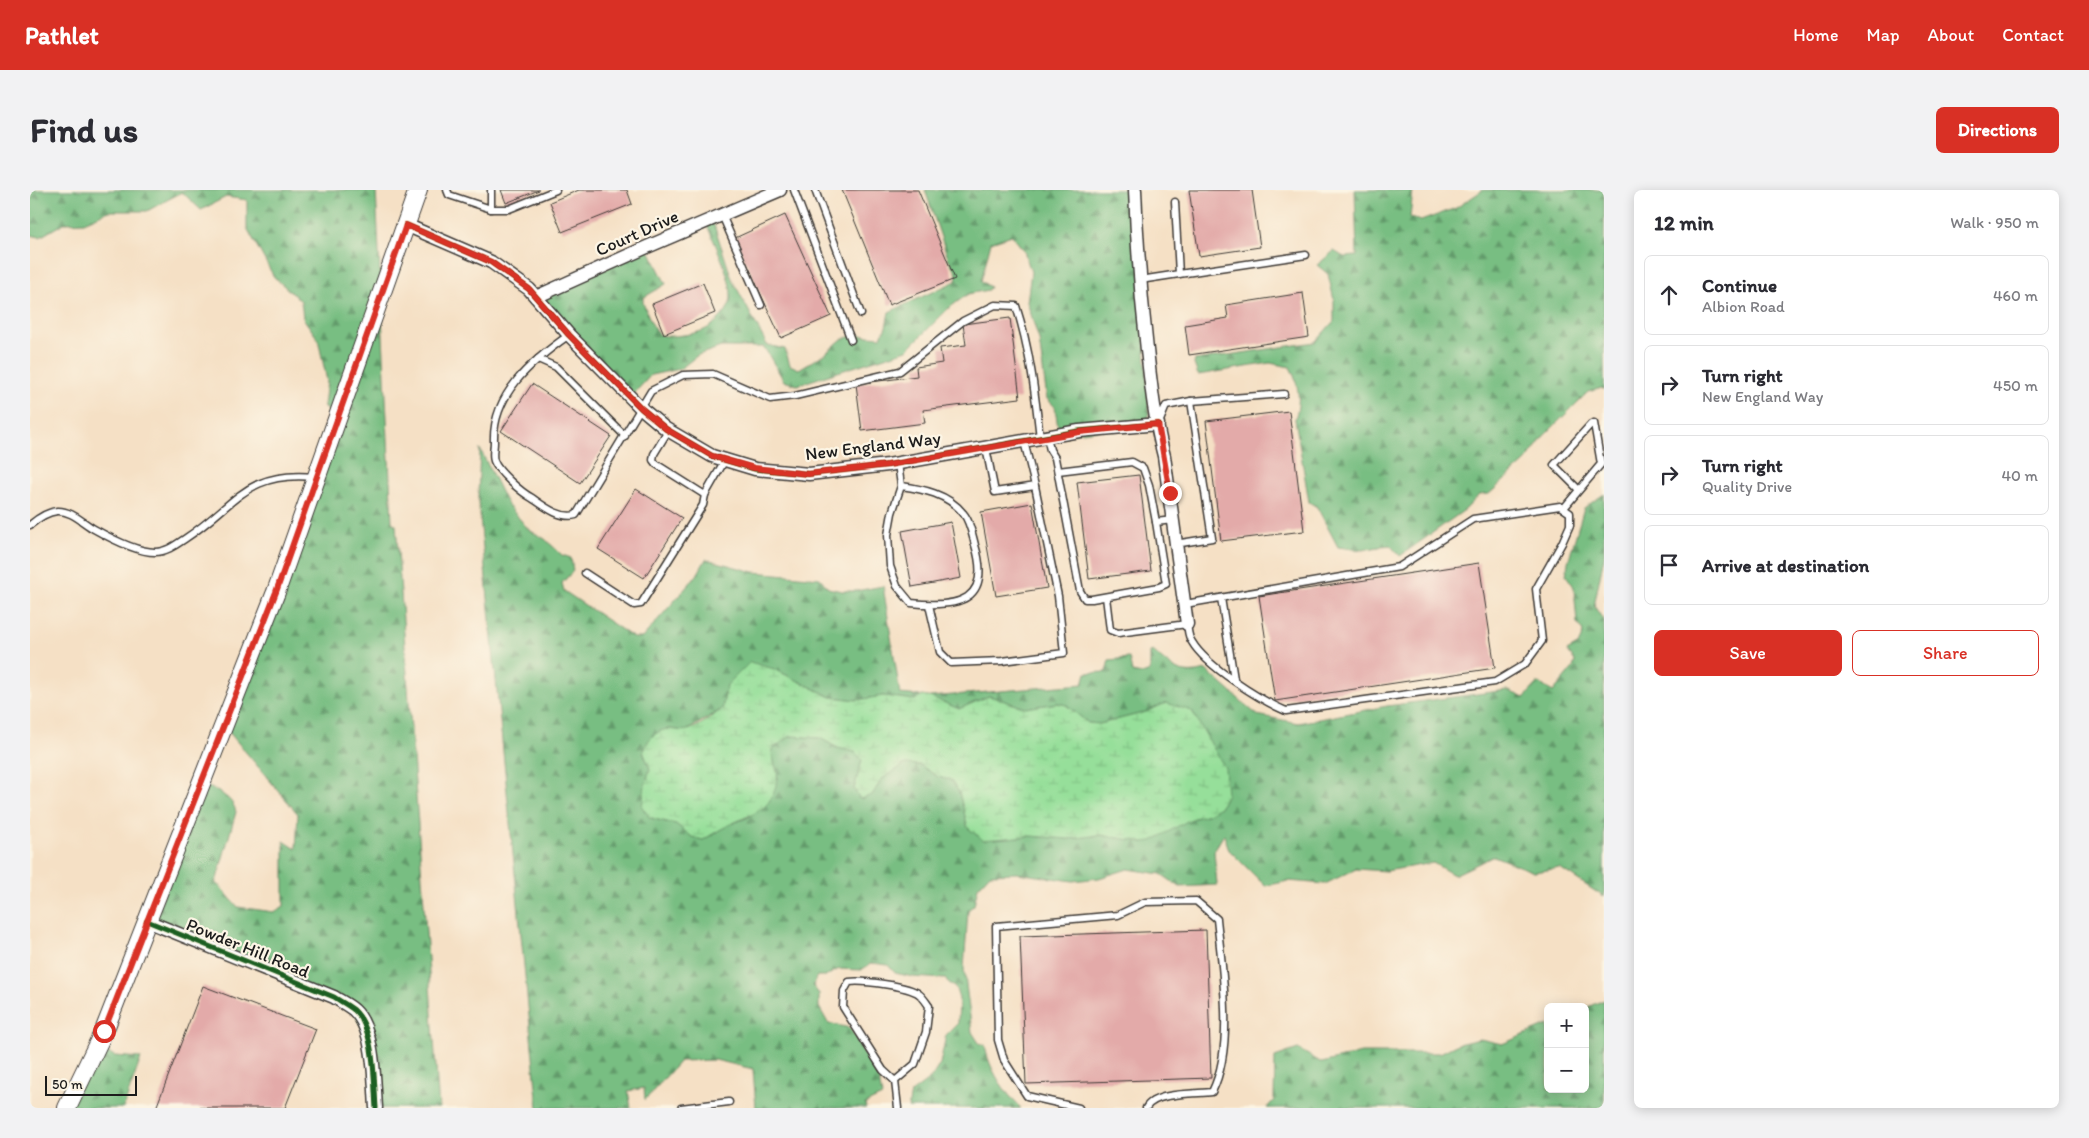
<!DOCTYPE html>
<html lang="en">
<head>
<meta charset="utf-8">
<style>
	:root { --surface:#fff; --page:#f2f2f3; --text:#2b2b33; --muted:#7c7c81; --line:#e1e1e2; --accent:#d93025 }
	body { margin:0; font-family:Itim,sans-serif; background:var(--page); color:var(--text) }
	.controls { position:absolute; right:15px; bottom:15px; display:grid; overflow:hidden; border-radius:8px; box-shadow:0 2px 12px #0003 }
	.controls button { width:45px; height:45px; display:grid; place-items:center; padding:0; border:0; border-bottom:1px solid var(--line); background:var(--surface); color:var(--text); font:25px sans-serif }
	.scale { position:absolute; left:15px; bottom:12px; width:92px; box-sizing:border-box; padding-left:5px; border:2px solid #1c1c1c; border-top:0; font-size:14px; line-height:18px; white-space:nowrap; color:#1c1c1c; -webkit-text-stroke:4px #fcf5e5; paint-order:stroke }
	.stop { position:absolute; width:15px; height:15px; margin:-11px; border:4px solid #d93025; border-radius:50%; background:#fff }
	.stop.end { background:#d93025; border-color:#fff; box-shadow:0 1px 5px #0008 }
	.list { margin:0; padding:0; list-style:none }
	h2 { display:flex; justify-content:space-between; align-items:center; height:65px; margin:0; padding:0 20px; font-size:21px }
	h2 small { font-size:16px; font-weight:400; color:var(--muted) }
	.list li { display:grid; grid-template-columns:32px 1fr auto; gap:15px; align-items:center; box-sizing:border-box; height:80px; margin:0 10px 10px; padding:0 10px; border:1px solid var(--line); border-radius:8px }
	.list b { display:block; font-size:19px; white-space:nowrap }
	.list p { margin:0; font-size:16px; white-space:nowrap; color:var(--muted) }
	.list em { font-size:16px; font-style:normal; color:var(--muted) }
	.actions { display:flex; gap:10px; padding:15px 20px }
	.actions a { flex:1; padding:11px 0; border:1px solid var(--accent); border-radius:8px; text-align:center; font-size:18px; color:var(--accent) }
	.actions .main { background:var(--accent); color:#fff }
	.icon { flex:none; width:28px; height:28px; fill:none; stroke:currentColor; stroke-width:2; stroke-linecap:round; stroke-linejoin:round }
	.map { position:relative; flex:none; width:1574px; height:918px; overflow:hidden; border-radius:8px }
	header { display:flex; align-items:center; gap:30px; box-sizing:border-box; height:70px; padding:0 25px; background:var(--accent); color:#fff }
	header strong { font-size:24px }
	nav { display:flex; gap:28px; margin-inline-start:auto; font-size:18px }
	.intro { display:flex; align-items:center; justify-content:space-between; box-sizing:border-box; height:120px; padding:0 30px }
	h1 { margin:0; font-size:35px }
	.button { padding:12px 22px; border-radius:8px; background:var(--accent); color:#fff; font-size:18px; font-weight:700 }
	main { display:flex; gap:30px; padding:0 30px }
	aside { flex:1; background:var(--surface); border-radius:8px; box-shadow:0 2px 12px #0003 }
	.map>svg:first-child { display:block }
	.forest { fill:url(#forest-firs); stroke:#4a6d4f }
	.wetland { fill:url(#wetland-marsh); stroke:#597e5b }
	.building { fill:#e3aaa9 }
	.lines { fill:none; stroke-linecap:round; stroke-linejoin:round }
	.lane-casing { stroke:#3d3935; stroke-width:9 }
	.street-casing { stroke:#3d3935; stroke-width:15 }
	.secondary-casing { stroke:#3d3935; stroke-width:20 }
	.lane { stroke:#fff; stroke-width:6 }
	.street { stroke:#fff; stroke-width:12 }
	.secondary { stroke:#fff; stroke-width:18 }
	.cycleway-casing { stroke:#fcf5e5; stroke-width:8 }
	.cycleway { stroke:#1b5e20; stroke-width:5 }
	.route { stroke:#d93025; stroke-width:6 }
	.labels { text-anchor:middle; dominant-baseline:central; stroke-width:4.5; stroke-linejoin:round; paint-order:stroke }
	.street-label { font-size:18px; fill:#1c1c1c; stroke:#fcf5e5 }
</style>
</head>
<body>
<header>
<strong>Pathlet</strong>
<nav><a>Home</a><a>Map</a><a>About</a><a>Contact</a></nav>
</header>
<div class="intro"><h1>Find us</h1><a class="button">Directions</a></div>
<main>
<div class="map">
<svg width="1574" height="918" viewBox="0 0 1574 918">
	<defs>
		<pattern id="forest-firs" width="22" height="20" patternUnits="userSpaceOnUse" patternTransform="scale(1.25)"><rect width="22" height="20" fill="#78be82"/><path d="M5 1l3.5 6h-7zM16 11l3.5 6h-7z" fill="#629a6a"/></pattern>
		<pattern id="wetland-marsh" width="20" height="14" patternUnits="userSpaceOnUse" patternTransform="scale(1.25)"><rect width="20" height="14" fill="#96df9a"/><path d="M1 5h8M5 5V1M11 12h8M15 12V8" fill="none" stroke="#81bf84"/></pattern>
	</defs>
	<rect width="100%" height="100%" fill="#fcf5e5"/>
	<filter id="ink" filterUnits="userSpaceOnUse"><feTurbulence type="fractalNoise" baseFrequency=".02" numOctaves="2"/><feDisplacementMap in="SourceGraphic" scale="10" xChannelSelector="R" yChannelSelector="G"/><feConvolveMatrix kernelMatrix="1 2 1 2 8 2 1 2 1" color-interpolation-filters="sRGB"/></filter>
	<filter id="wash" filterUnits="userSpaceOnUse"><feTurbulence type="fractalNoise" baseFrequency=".0096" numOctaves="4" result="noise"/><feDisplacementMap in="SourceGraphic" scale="20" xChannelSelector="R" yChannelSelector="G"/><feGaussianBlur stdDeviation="1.12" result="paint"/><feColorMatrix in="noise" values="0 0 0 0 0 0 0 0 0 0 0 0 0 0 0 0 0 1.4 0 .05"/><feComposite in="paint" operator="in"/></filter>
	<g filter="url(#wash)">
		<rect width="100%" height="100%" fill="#f5e0c5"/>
		<g class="forest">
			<path d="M0,0H346L362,332L366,335L409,918H346L339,853L321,816L123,733L174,595C187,601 203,607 206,622L186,692L208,717L244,722L254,716V651L266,659L268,624L198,541L306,233L294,215L297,191L288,149L273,128L271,111L244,87L217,38V10L196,7L171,20L152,2L117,21H79L54,32L34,33L10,47L0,45Z"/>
			<path d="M895,0H1105L1119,224L1116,234L1029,245L1025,217L1017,209L1009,150L997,112L1001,82L994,61L982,45L961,52L951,91L960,97L958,100L938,104L919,118L877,160L767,195L754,191L734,157H691L668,165L650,179L621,185L599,209L511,105L618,58L636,94L613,108V113C616,120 623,139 629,144C636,149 665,144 674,140C683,136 697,123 700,113C706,95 683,50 676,33L682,29L702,89L737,155L755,159L760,175L769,179L796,163L812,149L826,145L851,147L856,137L859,122L926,91L927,84L918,68Z"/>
			<path d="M1325,0H1383L1380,28L1391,31L1426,18L1453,0H1574V200L1572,198L1558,202L1513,247L1496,271L1459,304L1449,305L1436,319L1370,366L1360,355L1332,360L1308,357L1287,317L1279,312L1265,229C1271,211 1269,194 1260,177L1240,173L1168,185L1164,174L1165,170L1285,152L1304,131V110L1298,84L1287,75L1304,61L1314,67L1327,66Z"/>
			<path d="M450,259L477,314L499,340L515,349L532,365L541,368L543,381L532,393L534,401L604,448H612L667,385L676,369L724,382L790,388L798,398L812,401H826L853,396L870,504L890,506L885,510L853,506L827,510L801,507L744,479L697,495L692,519L656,541L638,539L613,561L620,579L615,595L620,628L646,634L662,647L673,650L698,635L719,627L748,587L742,569V559L761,546L790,548L808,558L825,562L832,570L824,599L830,608L842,605L852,589L875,574L890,575L908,587L921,590L929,602L938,638L953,650L1000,646L1038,649L1070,645L1114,652L1159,630L1178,624L1190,617L1197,604L1136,513L1113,523L1070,534L1058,533L1036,515L1028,513L996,518L959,506L929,519L900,507L1053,494L1056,483L1076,482L1079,470L1099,468L1102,482L1112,484L1120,481V462L1123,461C1142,478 1150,487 1176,480L1227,525L1268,533L1357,516L1477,500L1494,508L1508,493L1523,502L1543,478L1545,471L1537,461L1549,454L1553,442L1547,433L1544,397L1536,385L1538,372L1554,318L1574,304V366L1564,416L1574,431V707L1530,678L1504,682L1464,666L1424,685L1403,673L1356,681L1326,679L1295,694L1258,691L1235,696L1199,660L1194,644L1184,661L1187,695L1150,697L1131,684L1098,679L1069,688L1043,691L987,683L960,684L948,697L944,715L938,720L934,779L942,842L949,853L955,855C958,878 975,903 991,918H878L881,903L901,888L910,874L916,845L928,833L929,809L926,799L915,789L883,787L865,783L858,775L842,773L831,780L809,779L796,786H787L783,796L789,804V817L798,833L820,838L849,890L852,906L835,914L836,918H726L723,879L685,870L650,871L615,910L614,898L598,901L601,918H508L448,307Z"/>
			<polygon points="1574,810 1574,918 1237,918 1244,910 1245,867 1268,859 1292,873 1331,863 1410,863 1428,854 1450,849 1472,854 1518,835 1518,899 1555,899 1555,818"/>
			<polygon points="65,857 85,866 111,868 94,916 95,918 36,918"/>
		</g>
		<path class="wetland" d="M720,472L744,479L801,507L827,510L853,506L885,510L892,506L903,508L929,519L959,506L996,518L1028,513L1036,515L1058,533L1070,534L1113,523L1136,513L1162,521L1195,578L1197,604L1190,617L1178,624L1159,630L1122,651L1114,652L1070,645L1038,649L1000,646L953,650L938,638L929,602L921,590L908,587L890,575L875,574L852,589L842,605L830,609L824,599L832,570L825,562L808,558L790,548L761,546L742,559C742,570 749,581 747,589C743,623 721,623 697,636C689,640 681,645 673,650L662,647L646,634L620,628L612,617L615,595L620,579L613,561C617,550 626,540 639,539C645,539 652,542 658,540C670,537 682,526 692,519L697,495Z"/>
		<g id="blocks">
			<g class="building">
				<polygon points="471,0 509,0 476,13"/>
				<polygon points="549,0 597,0 602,14 532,42 520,12"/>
				<polygon points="812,0 888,0 925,89 859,115"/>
				<polygon points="1159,0 1222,0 1230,57 1169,66"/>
				<polygon points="755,25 801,126 751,148 705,48"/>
				<polygon points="673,93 685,123 634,144 622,114"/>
				<polygon points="1273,103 1279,147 1159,165 1155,135 1198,128 1196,115"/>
				<polygon points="980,128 990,208 893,220 895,233 832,241 826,194 887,186 886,177 912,173 910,158 936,155 933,134"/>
				<polygon points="502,194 581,246 550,293 471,241"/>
				<polygon points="1259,221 1274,341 1191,351 1176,231"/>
				<polygon points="1109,285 1121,381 1059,389 1047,292"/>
				<polygon points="606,299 652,328 614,388 568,359"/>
				<polygon points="1002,313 1017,398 966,406 951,322"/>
				<polygon points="921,332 931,388 882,397 872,341"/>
				<polygon points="1449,373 1465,478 1245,511 1229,406"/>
				<polygon points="1176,740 1181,888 996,894 990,746"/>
				<polygon points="173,796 286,839 255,918 126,918"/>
			</g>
		</g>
	</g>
	<g filter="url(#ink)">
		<use href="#blocks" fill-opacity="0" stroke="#3d3935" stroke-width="1"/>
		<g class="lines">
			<g class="lane-casing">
				<g id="lane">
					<polyline points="417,0 419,5 461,19 461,0"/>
					<polyline points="764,0 821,150"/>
					<polyline points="785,0 831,124"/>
					<polyline points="461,19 479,19 526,0"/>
					<polyline points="692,25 731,115"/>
					<polyline points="1149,84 1276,65"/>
					<polyline points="1110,90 1149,84 1145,12"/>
					<path d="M539,145C502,171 462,204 464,252C464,258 462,266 464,271C468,282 491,302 502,308C515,317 530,329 546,325L621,201L653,185L683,184L740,209L765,206L870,181L933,131L965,115L986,116C1000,159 1005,203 1010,248"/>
					<polyline points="508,169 526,177 595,246"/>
					<polyline points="1129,233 1136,216 1161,211 1254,204"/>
					<polyline points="638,241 624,264 623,270 626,274 675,305"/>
					<polyline points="1017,247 1020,260 1025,268 1050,401 1055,409 1062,409 1129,397 1136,394 1126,332 1143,330"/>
					<polyline points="956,258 965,302 1005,296 994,251"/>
					<path d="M868,273L871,296L862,323L858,345L860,376L867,396L881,413C929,418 962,411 945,355C942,344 940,331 933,323C918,304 893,299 871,296"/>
					<polyline points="1028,281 1102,272 1113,278 1119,295 1126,332"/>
					<polyline points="1534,318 1571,274 1564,233 1561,234 1524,275 1549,300"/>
					<path d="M0,335C7,329 17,322 27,321C41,320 53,333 64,339C80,348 106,362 125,362C137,362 147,354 156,348C206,315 216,280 285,287"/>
					<polyline points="1145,354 1182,348 1161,211"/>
					<polyline points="555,383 604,415 611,414 673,315 675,305 695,270"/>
					<path d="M1076,407L1080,440L1088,443L1157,434C1158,439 1158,447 1162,452C1176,476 1230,510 1256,521L1465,492L1495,474L1512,451L1506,399L1532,353L1540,335V323L1530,316L1443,329L1369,377L1155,414"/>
					<polyline points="1191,408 1204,489"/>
					<polyline points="899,415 910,462 921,473 972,471 1034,463 1028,406 1005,296"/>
					<path d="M865,891L885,874L896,842L899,816C896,812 893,807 889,804C879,796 832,790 819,792L814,801L813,817L853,880L865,891L868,918"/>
					<polyline points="651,918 699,912"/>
					<path d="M1049,918L997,906L974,870L968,850L966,736L1088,725L1115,712L1166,711L1187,729C1192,779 1205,857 1182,902C1165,904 1124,902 1116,918"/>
				</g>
			</g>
			<g class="street-casing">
				<g id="street">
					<path d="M1105,0C1107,54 1111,107 1117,160C1121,195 1125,232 1134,266L1157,434"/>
					<polyline points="376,35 461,72 499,99 539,145 611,218 636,239 682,266 725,279 779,284 858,275 1049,241 1128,234"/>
					<polyline points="506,107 617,57 750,0"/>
					<path d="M117,731L304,807C310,811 318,815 324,820C345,839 344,891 346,918"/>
				</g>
			</g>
			<g class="secondary-casing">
				<polyline id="secondary" points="37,918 74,841 246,402 388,0"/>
			</g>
			<use href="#lane" class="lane"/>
			<use href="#street" class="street"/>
			<use href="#secondary" class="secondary"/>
			<g class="cycleway-casing">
				<g id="cycleway">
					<polyline points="376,35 461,72 499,99 539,145 611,218 636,239 682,266 725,279 779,284 858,275 1049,241 1128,234"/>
					<path d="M117,731L304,807C310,811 318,815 324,820C345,839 344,891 346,918"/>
				</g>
			</g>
			<use href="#cycleway" class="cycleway"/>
		</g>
	</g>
	<g class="lines" filter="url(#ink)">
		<polyline class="route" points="74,841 246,402 376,35 461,72 499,99 539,145 611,218 636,239 682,266 724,278 778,284 858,275 1049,242 1128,234 1140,303"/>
	</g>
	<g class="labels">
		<g class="street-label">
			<text transform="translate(607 43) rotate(-24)">Court Drive</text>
			<text transform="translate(843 256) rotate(-7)">New England Way</text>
			<text transform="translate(218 758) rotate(22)">Powder Hill Road</text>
		</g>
	</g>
</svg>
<div class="controls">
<button>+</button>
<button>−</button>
</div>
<div class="scale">50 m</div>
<div class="stop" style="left:74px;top:841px"></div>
<div class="stop end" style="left:1140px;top:303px"></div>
</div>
<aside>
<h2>12 min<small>Walk · 950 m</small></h2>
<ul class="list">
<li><svg class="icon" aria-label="ahead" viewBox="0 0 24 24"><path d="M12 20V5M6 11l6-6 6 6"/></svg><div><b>Continue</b><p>Albion Road</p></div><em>460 m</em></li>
<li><svg class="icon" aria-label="right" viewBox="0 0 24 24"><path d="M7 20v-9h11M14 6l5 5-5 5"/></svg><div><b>Turn right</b><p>New England Way</p></div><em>450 m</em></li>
<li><svg class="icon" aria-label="right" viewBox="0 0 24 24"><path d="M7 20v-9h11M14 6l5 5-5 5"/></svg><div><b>Turn right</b><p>Quality Drive</p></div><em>40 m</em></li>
<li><svg class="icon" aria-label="arrive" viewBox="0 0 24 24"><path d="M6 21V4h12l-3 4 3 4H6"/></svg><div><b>Arrive at destination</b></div></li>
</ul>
<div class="actions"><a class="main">Save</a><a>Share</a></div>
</aside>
</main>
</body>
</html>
